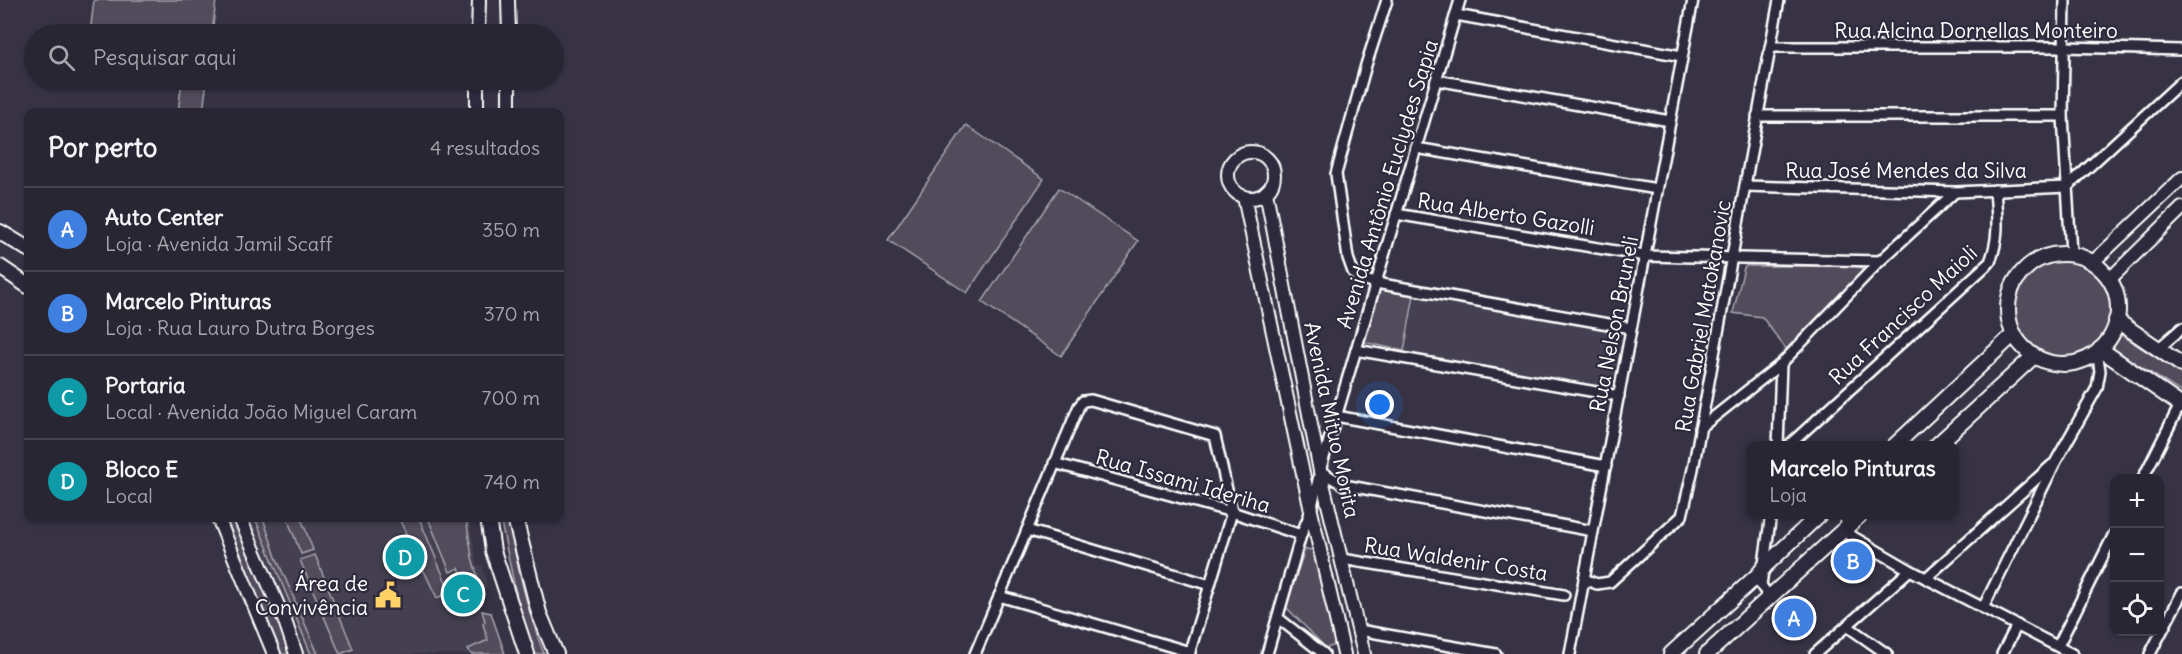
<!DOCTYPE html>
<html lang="pt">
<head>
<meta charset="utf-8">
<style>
	:root { --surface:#292634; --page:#312e3c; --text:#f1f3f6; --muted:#a5a5ac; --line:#45434f; --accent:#ffd166 }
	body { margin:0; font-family:Delius,sans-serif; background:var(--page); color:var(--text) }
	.controls { position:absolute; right:18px; bottom:18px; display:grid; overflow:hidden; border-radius:12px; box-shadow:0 2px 4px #0004 }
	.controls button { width:54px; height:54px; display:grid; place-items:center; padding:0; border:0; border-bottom:2px solid var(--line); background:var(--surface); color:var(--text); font:30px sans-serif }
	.you { position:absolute; left:1380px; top:405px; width:21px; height:21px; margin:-15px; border:4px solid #fff; border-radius:50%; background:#1a73e8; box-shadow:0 0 0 9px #1a73e833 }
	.badge { display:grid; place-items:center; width:39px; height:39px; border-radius:50%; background:var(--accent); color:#fff; font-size:20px; font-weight:700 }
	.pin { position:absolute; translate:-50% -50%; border:3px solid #fff; box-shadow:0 2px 6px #0006 }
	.popup { position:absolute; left:1746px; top:441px; width:213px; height:78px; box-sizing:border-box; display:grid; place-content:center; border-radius:12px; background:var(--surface); filter:drop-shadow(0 2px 4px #0005); font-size:20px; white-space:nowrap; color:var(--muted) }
	.popup b { font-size:22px; color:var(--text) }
	.popup::after { content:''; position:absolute; left:50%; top:100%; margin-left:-12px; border:12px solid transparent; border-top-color:var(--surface) }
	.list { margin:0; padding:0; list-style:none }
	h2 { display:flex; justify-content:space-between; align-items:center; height:78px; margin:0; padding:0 24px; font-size:26px }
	h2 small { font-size:20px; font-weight:400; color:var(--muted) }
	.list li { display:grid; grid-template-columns:39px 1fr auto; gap:18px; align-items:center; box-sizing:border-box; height:84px; padding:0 24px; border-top:2px solid var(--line) }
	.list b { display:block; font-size:22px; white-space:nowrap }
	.list p { margin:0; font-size:20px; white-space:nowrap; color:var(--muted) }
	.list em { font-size:20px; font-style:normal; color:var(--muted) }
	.icon { flex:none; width:33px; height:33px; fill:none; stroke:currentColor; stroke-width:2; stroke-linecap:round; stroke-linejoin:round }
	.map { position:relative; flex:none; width:2182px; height:654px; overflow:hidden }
	.search { position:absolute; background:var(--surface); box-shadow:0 2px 4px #0004; left:24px; top:24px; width:540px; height:66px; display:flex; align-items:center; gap:15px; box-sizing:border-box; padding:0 21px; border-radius:33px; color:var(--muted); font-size:22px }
	.panel { position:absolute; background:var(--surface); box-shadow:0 2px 4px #0004; left:24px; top:108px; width:540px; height:414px; border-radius:12px }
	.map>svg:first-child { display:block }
	.built { fill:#444051 }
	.green { fill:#514c5c; stroke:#a8a6ae; stroke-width:1.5 }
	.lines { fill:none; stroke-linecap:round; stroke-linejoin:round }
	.street-casing { stroke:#fff; stroke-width:14 }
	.secondary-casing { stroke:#fff; stroke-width:16 }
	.primary-casing { stroke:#fff; stroke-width:18 }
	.street { stroke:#2f2a3d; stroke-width:9 }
	.secondary { stroke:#2f2a3d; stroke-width:12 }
	.primary { stroke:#2f2a3d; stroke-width:14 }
	.labels { text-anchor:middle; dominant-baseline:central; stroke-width:4.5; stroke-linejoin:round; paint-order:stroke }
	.street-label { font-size:21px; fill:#fff; stroke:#2f2a3d }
	.poi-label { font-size:21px; fill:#fff; stroke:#2f2a3d; text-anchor:end }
</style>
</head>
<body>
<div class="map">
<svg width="2182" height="654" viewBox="0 0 2182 654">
	<rect width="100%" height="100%" fill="#373345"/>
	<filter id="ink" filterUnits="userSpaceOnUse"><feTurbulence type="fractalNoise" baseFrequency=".0167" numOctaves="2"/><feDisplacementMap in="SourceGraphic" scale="12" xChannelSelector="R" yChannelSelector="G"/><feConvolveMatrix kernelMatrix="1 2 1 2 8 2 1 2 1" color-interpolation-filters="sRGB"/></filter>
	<g filter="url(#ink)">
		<g class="built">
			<polygon points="1414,295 1621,332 1612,390 1404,351"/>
			<polygon points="247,518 469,518 477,566 482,565 487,586 484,590 475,593 482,611 491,613 505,654 302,654"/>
		</g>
		<g class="green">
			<polygon points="94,0 216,0 212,34 90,34"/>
			<polygon points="182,80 207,80 203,112 178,112"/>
			<polygon points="966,125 1044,179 967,293 888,240"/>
			<polygon points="1059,188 1138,241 1061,356 982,302"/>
			<circle cx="2063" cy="309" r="49"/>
			<polygon points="1746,266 1856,266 1865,269 1786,349 1762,317 1733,313 1744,268"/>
			<polygon points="1378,288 1414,295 1404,351 1364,342"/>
			<polygon points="2118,333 2182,374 2182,393 2110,347"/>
			<polygon points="221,518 233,518 281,627 290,654 279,654 263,611"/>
			<polygon points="255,518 263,518 276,557 318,654 311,654"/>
			<polygon points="287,518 301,518 313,550 301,554"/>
			<polygon points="407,518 419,518 450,592 437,598 400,521"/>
			<polygon points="428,518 466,518 472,557 479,582 468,587 459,568 450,572"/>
			<path d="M500,518H509C516,564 527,610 544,654H535L519,607Z"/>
			<polygon points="1305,549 1314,550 1335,641 1333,646 1326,648 1286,607"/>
			<polygon points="315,555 353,649 340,654 300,560"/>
			<polygon points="482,611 491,613 505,654 471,654 468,649 488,640 483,624 485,621"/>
		</g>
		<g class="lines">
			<g class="street-casing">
				<g id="street">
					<polyline points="1387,0 1366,65 1336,174 1348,258 1353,272 1358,278 1376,283 1631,328"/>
					<polyline points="2065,0 2063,116 2071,254"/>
					<polyline points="1456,15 1682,56"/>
					<polyline points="1770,47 2064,47 2182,50"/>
					<polyline points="1436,80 1670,121"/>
					<polyline points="1757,116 2063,116"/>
					<polyline points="1416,148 1657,189"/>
					<polyline points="1745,186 1955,192 2067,187 2182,81"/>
					<polyline points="1396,214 1645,256 1880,261"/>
					<polyline points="2158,349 2182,328"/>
					<polyline points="1356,350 1619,396"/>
					<polyline points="1336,416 1606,466"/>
					<polyline points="1700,428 1781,364 1880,261 1955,192"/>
					<polyline points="1778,446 1781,364"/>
					<path d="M1788,446L1990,262C2000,236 1997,217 1995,190"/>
					<polyline points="1054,463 1232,512 1301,535"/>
					<polyline points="1320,471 1344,485 1593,531"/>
					<polyline points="2143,478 2180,405"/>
					<polyline points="1027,530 1210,585"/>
					<polyline points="1843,531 1910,570 2072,654"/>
					<polyline points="1342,559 1564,595"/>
					<polyline points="1926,578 2052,465"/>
					<polyline points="1584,579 1597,584 1610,582 1682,516 1693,469 1779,0"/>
					<polyline points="999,596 1190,652"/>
					<polyline points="1769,597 1761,585 1771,514"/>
					<polyline points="1983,608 2056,461 2097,388 2100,371 2097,351"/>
					<polyline points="1278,618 1324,654"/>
					<polyline points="1847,626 1887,654"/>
					<polyline points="1359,630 1496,654"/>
					<polyline points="2058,646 2114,534"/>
					<polyline points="975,654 1079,406 1083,401 1091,400 1215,436 1232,512 1189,654"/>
					<polyline points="1267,654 1301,535 1311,511 1320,471 1460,0"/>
					<polyline points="1570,654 1693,0"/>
					<polyline points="1815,654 1910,570"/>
					<polyline points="2002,654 2017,625"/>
					<polyline points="2150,654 2182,593"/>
				</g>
			</g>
			<g class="secondary-casing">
				<g id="secondary">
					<polyline points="508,0 509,34"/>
					<polyline points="478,34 479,0"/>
					<polyline points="509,80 509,112"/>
					<polyline points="477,112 477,80"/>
					<circle cx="1251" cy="175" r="23"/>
					<polyline points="1266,192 1320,471 1364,654"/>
					<polyline points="1244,197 1311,511 1344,654"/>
					<polyline points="2093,262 2182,178"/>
					<polyline points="2109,280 2182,208"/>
					<polyline points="218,518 274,654"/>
					<polyline points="240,518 286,624 296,654"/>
				</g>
			</g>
			<g class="primary-casing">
				<g id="primary">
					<polyline points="0,232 28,249"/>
					<circle cx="2063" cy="309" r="55"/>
					<polyline points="0,267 28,286"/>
					<polyline points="2116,320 2182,365"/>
					<polyline points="2100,349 2182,406"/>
					<polyline points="1894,446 2014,334"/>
					<polyline points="1936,446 2034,356"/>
					<polyline points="488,518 493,551 527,654"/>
					<polyline points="515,518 539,613 556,654"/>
					<polyline points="1671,654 1758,575 1765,566 1820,514"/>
					<polyline points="1707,654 1861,514"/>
				</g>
			</g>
			<use href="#street" class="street"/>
			<use href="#secondary" class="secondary"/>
			<use href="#primary" class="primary"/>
		</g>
	</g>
	<defs>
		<g id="civic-bare" transform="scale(2.07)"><path d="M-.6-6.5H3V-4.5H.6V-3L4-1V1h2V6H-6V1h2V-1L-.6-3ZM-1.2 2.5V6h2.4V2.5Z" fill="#ffd166" stroke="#2f2a3d" stroke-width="2.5" paint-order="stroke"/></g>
	</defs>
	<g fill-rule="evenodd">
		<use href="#civic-bare" x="388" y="595"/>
	</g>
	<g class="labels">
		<g class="street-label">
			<text x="1976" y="30">Rua Alcina Dornellas Monteiro</text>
			<text x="1906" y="170">Rua José Mendes da Silva</text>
			<text transform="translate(1387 184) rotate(-73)">Avenida Antônio Euclydes Sapia</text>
			<text transform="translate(1506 214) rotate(9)">Rua Alberto Gazolli</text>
			<text transform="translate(1903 315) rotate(-43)">Rua Francisco Maioli</text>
			<text transform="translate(1703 316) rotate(-80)">Rua Gabriel Matokanovic</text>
			<text transform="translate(1614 324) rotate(-79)">Rua Nelson Bruneli</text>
			<text transform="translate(1332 420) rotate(78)">Avenida Mituo Morita</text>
			<text transform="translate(1183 481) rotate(16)">Rua Issami Ideriha</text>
			<text transform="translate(1456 559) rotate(9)">Rua Waldenir Costa</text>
		</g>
		<g class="poi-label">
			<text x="368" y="583">Área de<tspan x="368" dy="24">Convivência</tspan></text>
		</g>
	</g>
</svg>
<div class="controls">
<button>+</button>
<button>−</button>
<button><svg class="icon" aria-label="locate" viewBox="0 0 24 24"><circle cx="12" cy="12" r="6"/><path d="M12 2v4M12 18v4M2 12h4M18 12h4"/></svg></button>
</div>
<div class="you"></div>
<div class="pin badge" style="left:1794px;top:618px;background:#3f7fe0">A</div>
<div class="pin badge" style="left:1853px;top:561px;background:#3f7fe0">B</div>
<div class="popup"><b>Marcelo Pinturas</b>Loja</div>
<div class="pin badge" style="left:463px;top:594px;background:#0f9aa8">C</div>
<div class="pin badge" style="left:405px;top:557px;background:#0f9aa8">D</div>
<div class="search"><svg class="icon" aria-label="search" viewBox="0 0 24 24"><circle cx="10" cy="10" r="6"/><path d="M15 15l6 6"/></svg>Pesquisar aqui</div>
<section class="panel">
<h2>Por perto<small>4 resultados</small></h2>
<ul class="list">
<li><span class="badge" style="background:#3f7fe0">A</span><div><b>Auto Center</b><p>Loja · Avenida Jamil Scaff</p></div><em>350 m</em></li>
<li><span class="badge" style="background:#3f7fe0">B</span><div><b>Marcelo Pinturas</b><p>Loja · Rua Lauro Dutra Borges</p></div><em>370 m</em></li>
<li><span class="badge" style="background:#0f9aa8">C</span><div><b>Portaria</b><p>Local · Avenida João Miguel Caram</p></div><em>700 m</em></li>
<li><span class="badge" style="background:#0f9aa8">D</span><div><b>Bloco E</b><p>Local</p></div><em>740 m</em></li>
</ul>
</section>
</div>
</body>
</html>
